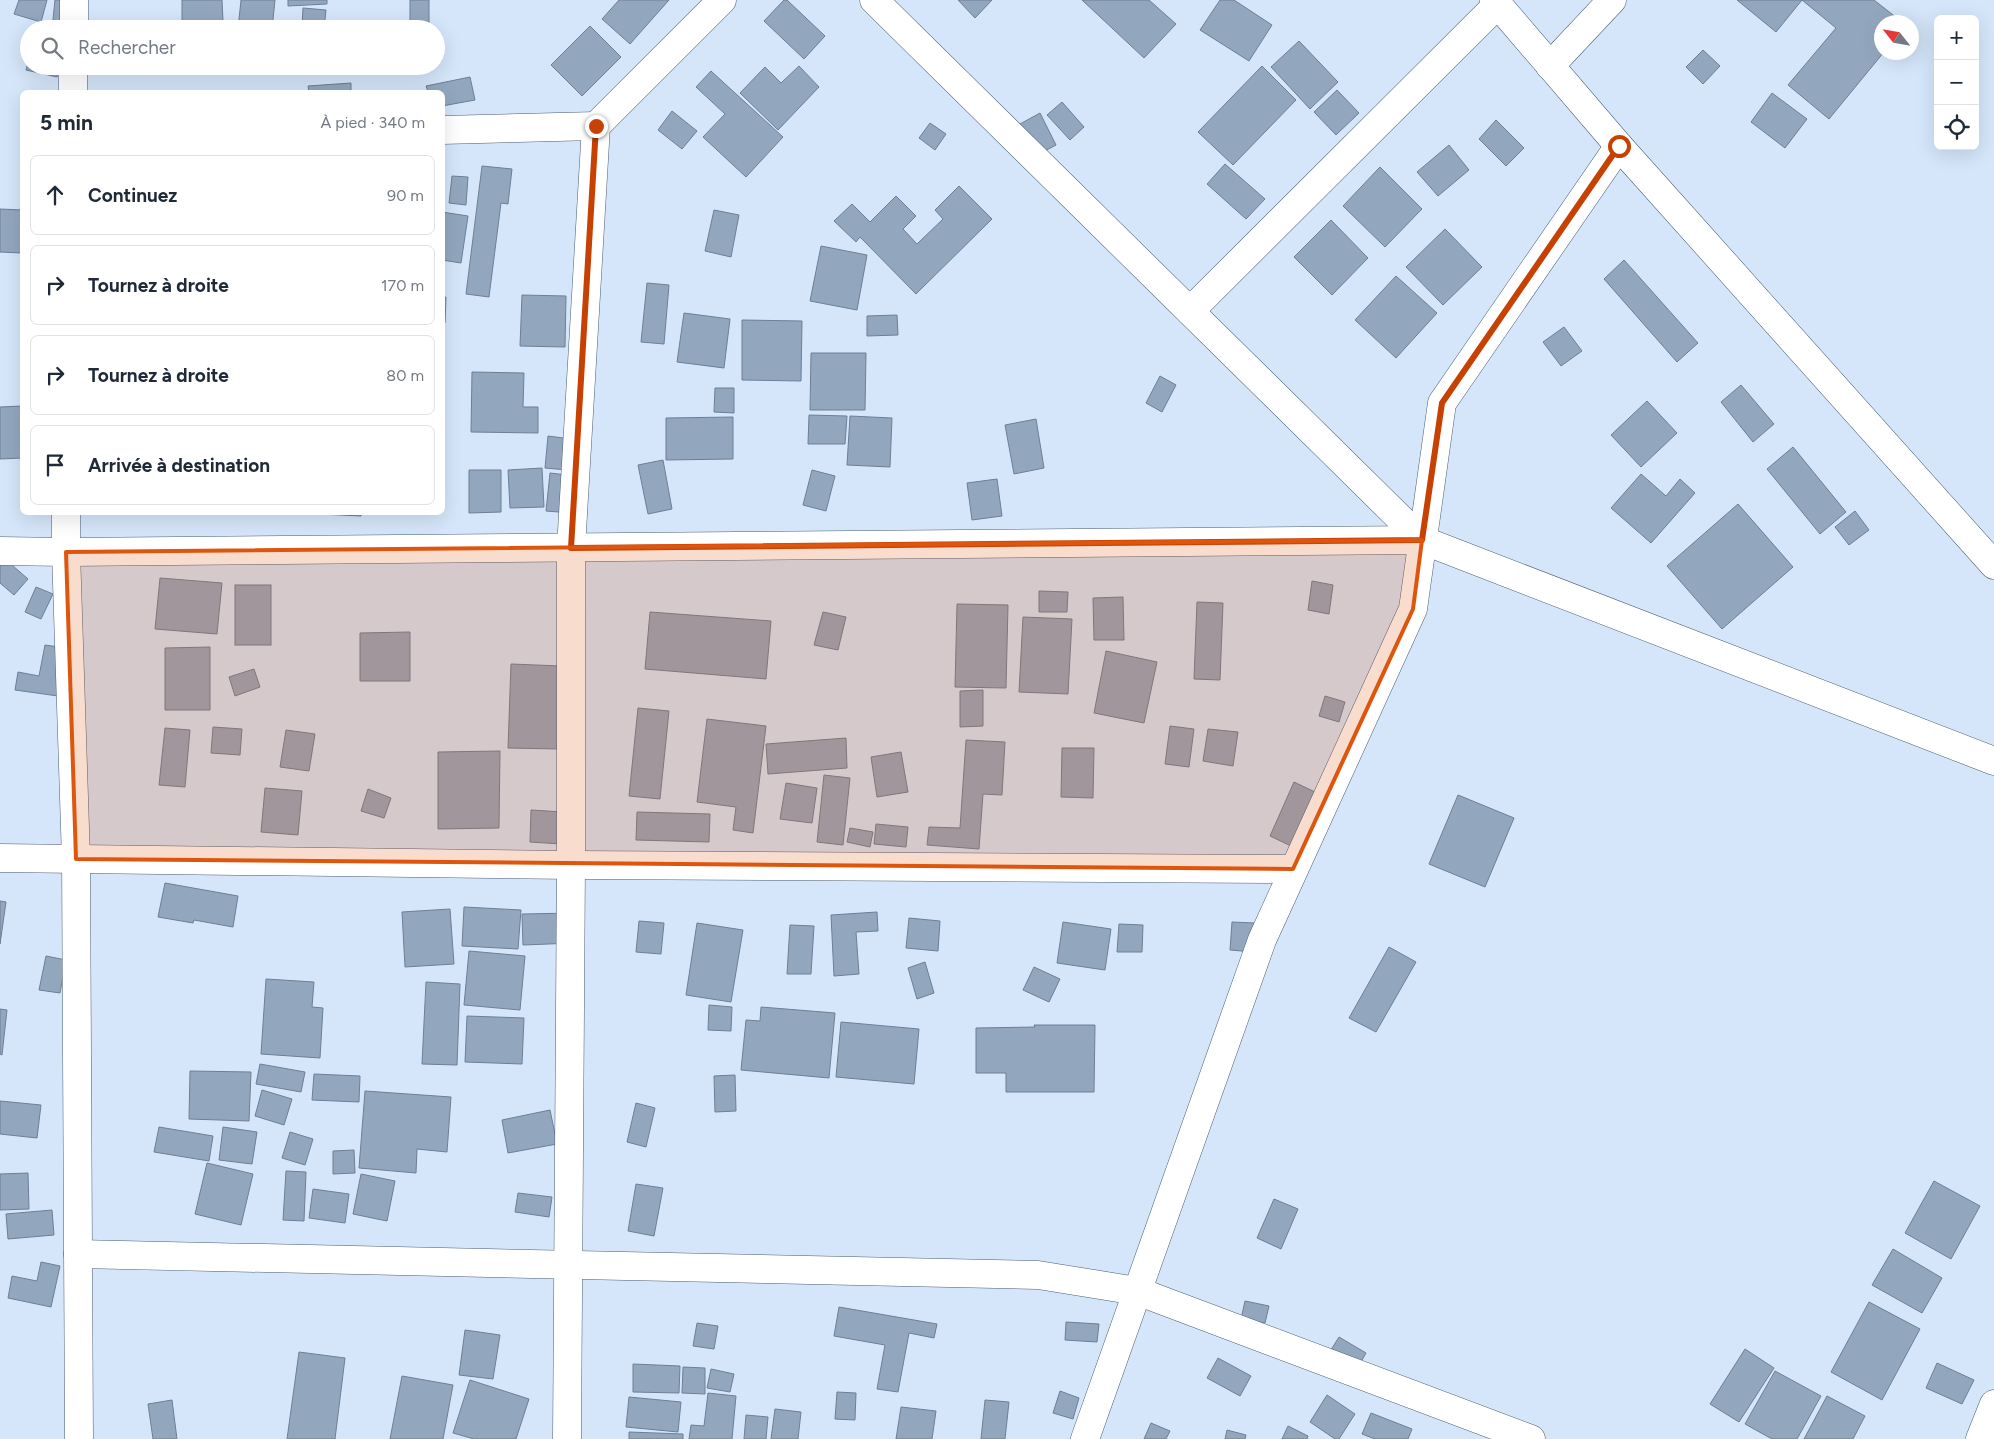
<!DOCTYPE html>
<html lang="fr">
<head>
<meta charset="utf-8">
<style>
	:root { --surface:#fff; --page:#f6f6f7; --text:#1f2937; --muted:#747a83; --line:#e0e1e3 }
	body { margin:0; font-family:Figtree,sans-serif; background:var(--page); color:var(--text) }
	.controls { position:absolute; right:15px; top:15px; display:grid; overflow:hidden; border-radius:8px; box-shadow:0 5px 20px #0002 }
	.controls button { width:45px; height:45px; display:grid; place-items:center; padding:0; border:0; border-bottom:1px solid var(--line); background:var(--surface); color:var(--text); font:25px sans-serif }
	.compass { position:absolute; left:1874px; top:15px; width:45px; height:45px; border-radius:50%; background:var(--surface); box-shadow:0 5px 20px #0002; rotate:301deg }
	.stop { position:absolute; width:15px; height:15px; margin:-11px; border:4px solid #c74103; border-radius:50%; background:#fff }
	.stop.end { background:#c74103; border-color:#fff; box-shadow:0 1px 5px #0008 }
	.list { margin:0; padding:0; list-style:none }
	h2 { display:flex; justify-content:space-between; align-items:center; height:65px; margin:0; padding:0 20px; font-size:21px }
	h2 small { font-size:16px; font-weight:400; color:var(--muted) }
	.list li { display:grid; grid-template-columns:32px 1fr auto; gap:15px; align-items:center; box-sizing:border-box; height:80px; margin:0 10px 10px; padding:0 10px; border:1px solid var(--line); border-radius:8px }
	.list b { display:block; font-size:19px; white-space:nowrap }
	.list em { font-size:16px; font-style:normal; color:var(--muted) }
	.icon { flex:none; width:28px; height:28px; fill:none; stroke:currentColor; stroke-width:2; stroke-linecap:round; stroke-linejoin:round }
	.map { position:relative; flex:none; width:1994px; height:1439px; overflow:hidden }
	.search { position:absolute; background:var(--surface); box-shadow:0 5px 20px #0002; left:20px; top:20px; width:425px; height:55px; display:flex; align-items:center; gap:12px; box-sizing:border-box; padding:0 18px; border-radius:28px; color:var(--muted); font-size:19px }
	.panel { position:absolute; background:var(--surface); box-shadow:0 5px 20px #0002; left:20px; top:90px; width:425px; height:425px; border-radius:8px }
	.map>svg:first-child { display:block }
	.building { fill:#92a7be; stroke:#6c7f95 }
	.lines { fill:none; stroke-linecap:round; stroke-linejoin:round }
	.minor-casing { stroke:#4b5d72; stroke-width:29 }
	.highway-casing { stroke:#4b5d72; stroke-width:29 }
	.minor { stroke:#fff; stroke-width:28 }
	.highway { stroke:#fff; stroke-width:28 }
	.route { stroke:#c74103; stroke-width:6 }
	.marked { fill:#de560d; fill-opacity:0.2; stroke:#de560d; stroke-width:4; stroke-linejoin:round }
</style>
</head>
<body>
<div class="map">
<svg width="1994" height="1439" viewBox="0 0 1994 1439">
	<rect width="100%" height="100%" fill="#d5e6fa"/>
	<g class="building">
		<polygon points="19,0 47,0 41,22 14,14"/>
		<polygon points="55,0 82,0 78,29 52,29"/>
		<polygon points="182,0 222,0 223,21 182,23"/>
		<polygon points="241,0 275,0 272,29 238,29"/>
		<polygon points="288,0 327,0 327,4 288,6"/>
		<polygon points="410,0 429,0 429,26 410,25"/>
		<polygon points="619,0 669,0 630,44 602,19"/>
		<polygon points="784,0 787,0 825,36 804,59 764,21"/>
		<polygon points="958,0 992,0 975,18"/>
		<polygon points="1082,0 1149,0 1176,24 1144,58"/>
		<polygon points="1220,0 1234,0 1272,25 1249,61 1200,30"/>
		<polygon points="1737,0 1802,0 1776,32"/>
		<polygon points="1802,0 1874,0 1902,22 1882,22 1882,52 1884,52 1829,119 1788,85 1836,28"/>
		<polygon points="303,8 326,10 324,29 302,27"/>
		<polygon points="590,26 621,57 582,96 551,65"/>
		<polygon points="1299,41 1338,82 1310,109 1271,67"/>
		<polygon points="1703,50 1720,66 1703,84 1686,67"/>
		<polygon points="29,59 29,66 59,66 57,77 26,70"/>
		<polygon points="799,66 819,87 778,130 740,93 765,67 781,83"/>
		<polygon points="1262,66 1296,100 1233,165 1198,132"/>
		<polygon points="711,71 783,137 746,177 703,137 725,114 696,87"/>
		<polygon points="470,77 475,100 442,106 442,92 428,92 426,86"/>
		<polygon points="351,83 351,92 309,92 308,86"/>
		<polygon points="1337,90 1359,113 1336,135 1314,112"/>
		<polygon points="1772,93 1807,119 1785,148 1751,122"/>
		<polygon points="1062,102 1084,127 1070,140 1047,115"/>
		<polygon points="672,111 697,131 682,149 658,130"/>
		<polygon points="1040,113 1056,145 1026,161 1009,130"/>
		<polygon points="1496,120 1524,148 1506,166 1479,139"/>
		<polygon points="930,123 946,134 935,150 919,138"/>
		<polygon points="1449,145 1469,170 1438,196 1417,172"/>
		<polygon points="1225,164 1265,199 1246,219 1207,184"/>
		<polygon points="482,166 512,169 508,204 501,203 489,297 466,294"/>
		<polygon points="1380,167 1422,209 1385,247 1343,206"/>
		<polygon points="452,176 468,177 466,205 449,203"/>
		<polygon points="959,186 992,219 916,294 860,237 856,242 834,221 852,204 870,222 896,196 916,216 903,229 917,244 943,219 935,210"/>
		<polygon points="0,209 22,210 21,253 0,252"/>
		<polygon points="714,210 739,215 731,257 705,251"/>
		<polygon points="442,212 468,216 461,263 442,260"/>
		<polygon points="1331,220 1368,258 1332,295 1294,257"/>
		<polygon points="1445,229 1482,267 1443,305 1406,267"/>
		<polygon points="821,246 867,255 857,310 810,301"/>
		<polygon points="1624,260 1698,343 1677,362 1604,279"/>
		<polygon points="1396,276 1437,313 1396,358 1355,320"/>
		<polygon points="647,283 669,285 664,344 641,342"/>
		<polygon points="522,295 566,296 565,347 520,346"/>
		<polygon points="442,297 446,297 445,323 442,323"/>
		<polygon points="684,313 730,319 724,368 677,362"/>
		<polygon points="897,315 898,335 867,336 867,316"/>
		<polygon points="742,320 802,321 801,381 742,380"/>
		<polygon points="1564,327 1582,351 1561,366 1543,342"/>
		<polygon points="811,353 866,353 865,410 810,410"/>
		<polygon points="472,372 524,373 523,407 538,407 538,433 471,432"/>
		<polygon points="1160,376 1176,385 1162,412 1146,403"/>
		<polygon points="1741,385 1774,424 1753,442 1721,402"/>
		<polygon points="715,388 734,388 734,413 714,412"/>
		<polygon points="1647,401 1677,433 1641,467 1611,435"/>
		<polygon points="22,406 22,458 0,459 0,407"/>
		<polygon points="809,415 847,416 845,444 808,444"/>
		<polygon points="850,416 892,418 890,467 847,465"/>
		<polygon points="733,417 733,459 666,460 666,418"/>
		<polygon points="1036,419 1044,468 1014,474 1005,425"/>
		<polygon points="548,436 571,439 567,470 545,468"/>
		<polygon points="1793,447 1846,512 1820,534 1767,469"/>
		<polygon points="663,460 672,509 648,514 638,465"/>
		<polygon points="542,468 544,507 510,508 508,470"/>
		<polygon points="469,470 501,470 501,512 469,513"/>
		<polygon points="812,470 835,476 826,511 803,505"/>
		<polygon points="550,473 576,476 571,513 546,511"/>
		<polygon points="1641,474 1666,496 1680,479 1695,493 1651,543 1611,508"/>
		<polygon points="997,479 1002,516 972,520 967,483"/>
		<polygon points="1738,504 1793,567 1722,629 1667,566"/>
		<polygon points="1855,511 1869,530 1849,545 1835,527"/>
		<polygon points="320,512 361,512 361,516 320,514"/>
		<polygon points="5,559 28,579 14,595 0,583 0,565"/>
		<polygon points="160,578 222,583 217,634 155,629"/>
		<polygon points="1312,581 1333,585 1329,614 1308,610"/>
		<rect x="235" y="585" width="36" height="60"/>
		<polygon points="36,587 53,594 41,619 25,612"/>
		<polygon points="1039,591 1068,592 1067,612 1039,612"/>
		<polygon points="1123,597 1124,640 1094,640 1093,598"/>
		<polygon points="1197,602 1223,603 1220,680 1194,679"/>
		<polygon points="957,604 1008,605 1006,688 955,687"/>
		<polygon points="650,612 771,621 766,679 645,669"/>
		<polygon points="823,612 846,617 838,650 814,645"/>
		<polygon points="1023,617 1072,619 1068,694 1019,692"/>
		<polygon points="410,632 410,681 360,681 360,633"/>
		<polygon points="45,645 66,648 58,696 15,690 18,672 39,676"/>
		<polygon points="210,647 210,710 165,710 165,648"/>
		<polygon points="1106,651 1157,662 1144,723 1094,713"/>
		<polygon points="511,664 561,666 559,749 508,748"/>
		<polygon points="254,669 260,687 235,696 229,677"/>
		<polygon points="983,690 983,726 960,727 960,691"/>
		<polygon points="1325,696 1345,702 1339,722 1319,716"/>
		<polygon points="638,708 669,711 660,799 629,796"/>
		<polygon points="707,719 766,726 753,833 733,830 736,807 697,802"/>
		<polygon points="1170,726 1194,729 1189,767 1165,764"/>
		<polygon points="213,727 242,729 240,755 211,753"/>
		<polygon points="165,728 190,730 185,787 159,785"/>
		<polygon points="1208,729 1238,732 1233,766 1203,761"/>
		<polygon points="286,730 315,734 309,771 280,767"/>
		<polygon points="846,738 847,768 768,774 766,744"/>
		<polygon points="966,740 1005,742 1002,795 983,794 979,849 927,845 929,827 960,828"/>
		<polygon points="1062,748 1094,748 1093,798 1061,797"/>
		<polygon points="500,751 499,828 438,829 438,752"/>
		<polygon points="901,752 908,792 877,797 871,757"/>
		<polygon points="824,775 850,778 843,845 817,842"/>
		<polygon points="1294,782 1315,792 1291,846 1270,836"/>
		<polygon points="786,783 817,788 812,823 780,819"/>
		<polygon points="265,788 302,791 298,835 261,832"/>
		<polygon points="368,789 391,798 384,818 361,811"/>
		<polygon points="1458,795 1514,818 1485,887 1429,864"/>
		<polygon points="531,810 563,812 561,844 530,842"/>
		<polygon points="637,812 710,814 709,842 636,840"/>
		<polygon points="876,824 908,827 906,847 874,844"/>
		<polygon points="850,828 873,832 870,847 847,842"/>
		<polygon points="165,883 238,896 233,927 194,920 193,923 158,917"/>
		<polygon points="0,901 6,902 0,944"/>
		<polygon points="464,907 521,910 518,949 462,946"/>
		<polygon points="450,909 454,964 405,967 402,912"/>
		<polygon points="877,912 878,931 856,932 859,974 834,976 831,915"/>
		<polygon points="574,913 574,943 523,945 522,914"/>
		<polygon points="909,918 940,921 938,951 906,948"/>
		<polygon points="639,921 664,923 661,954 636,952"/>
		<polygon points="1063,922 1111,929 1105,970 1057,963"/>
		<polygon points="1232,922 1255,923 1253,952 1230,950"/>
		<polygon points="697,923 743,930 731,1002 686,995"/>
		<polygon points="1119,924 1143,925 1142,952 1117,952"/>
		<polygon points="790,925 814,926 811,974 787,974"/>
		<polygon points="1389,947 1416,962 1376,1032 1349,1018"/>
		<polygon points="469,951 525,956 520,1010 464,1005"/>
		<polygon points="46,956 66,960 60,993 39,990"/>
		<polygon points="925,962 934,993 917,999 908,968"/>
		<polygon points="1034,967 1060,979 1049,1002 1023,990"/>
		<polygon points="266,979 314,982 312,1007 323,1008 320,1058 261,1054"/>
		<polygon points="426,982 460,984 457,1065 422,1064"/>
		<polygon points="709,1005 732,1007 731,1031 708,1030"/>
		<polygon points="761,1007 835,1013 829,1078 741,1070 746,1020 760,1021"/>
		<polygon points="0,1009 7,1010 2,1055 0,1054"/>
		<polygon points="467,1016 524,1018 522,1064 465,1062"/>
		<polygon points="841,1022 919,1029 914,1084 836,1077"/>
		<polygon points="1034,1025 1095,1025 1094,1092 1006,1092 1006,1073 976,1073 976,1028 1035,1027"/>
		<polygon points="260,1064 305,1072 301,1092 256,1084"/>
		<polygon points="190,1071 251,1072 249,1121 189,1119"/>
		<polygon points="314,1074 360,1076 359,1102 312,1100"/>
		<polygon points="735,1075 736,1111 715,1112 714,1076"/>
		<polygon points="262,1090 292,1099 284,1125 255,1116"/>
		<polygon points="365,1091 451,1097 447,1152 417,1149 416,1173 359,1168"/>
		<polygon points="0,1101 41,1105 37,1138 0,1134"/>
		<polygon points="636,1103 655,1108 646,1147 627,1142"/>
		<polygon points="550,1110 557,1144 508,1153 502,1120"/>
		<polygon points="159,1127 213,1136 209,1161 154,1152"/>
		<polygon points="223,1127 257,1132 252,1164 219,1160"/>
		<polygon points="290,1132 313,1139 305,1165 282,1158"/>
		<polygon points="354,1150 355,1173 333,1174 333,1151"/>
		<polygon points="207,1163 253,1174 241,1225 195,1214"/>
		<polygon points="286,1171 306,1172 304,1221 283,1220"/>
		<polygon points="28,1173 29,1209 0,1210 0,1174"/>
		<polygon points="361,1174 395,1181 387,1221 353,1214"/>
		<polygon points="1934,1181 1980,1206 1951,1259 1905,1233"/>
		<polygon points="636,1184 663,1188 654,1236 628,1231"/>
		<polygon points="313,1189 349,1194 345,1223 309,1218"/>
		<polygon points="518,1193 552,1197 549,1217 515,1212"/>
		<polygon points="1274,1199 1298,1209 1281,1249 1257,1238"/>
		<polygon points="52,1210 54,1235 8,1239 6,1214"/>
		<polygon points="1893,1249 1942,1278 1922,1313 1872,1285"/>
		<polygon points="41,1262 60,1266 51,1307 8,1298 12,1276 37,1281"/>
		<polygon points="1245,1301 1269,1306 1265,1323 1241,1319"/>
		<polygon points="1869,1302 1920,1329 1882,1400 1831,1372"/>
		<polygon points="839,1307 937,1324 934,1338 909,1333 898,1392 877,1389 885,1345 834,1336"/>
		<polygon points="1066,1322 1099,1324 1097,1342 1065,1340"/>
		<polygon points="697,1323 718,1326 714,1349 693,1346"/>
		<polygon points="465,1330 500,1335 493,1379 459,1375"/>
		<polygon points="1339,1337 1366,1353 1357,1369 1329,1353"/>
		<polygon points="1745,1349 1774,1368 1739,1422 1710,1404"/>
		<polygon points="299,1352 345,1358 335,1439 287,1439"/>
		<polygon points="1218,1358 1251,1376 1240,1396 1207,1378"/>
		<polygon points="1937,1363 1974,1380 1962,1404 1926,1388"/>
		<polygon points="633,1364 680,1366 679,1393 633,1392"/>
		<polygon points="683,1367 705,1368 705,1394 682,1393"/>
		<polygon points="711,1369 734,1374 730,1392 707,1388"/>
		<polygon points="1775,1371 1821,1396 1797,1439 1772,1439 1745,1424"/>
		<polygon points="402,1376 453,1385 443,1439 390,1439"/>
		<polygon points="470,1380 529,1399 516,1439 474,1439 453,1433"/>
		<polygon points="1060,1391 1079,1398 1073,1419 1053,1413"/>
		<polygon points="837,1392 856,1393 855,1420 835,1419"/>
		<polygon points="708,1393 736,1396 732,1439 689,1439 691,1425 704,1426"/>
		<polygon points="1327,1395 1355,1414 1339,1439 1335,1439 1310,1422"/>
		<polygon points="1827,1396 1865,1416 1853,1439 1804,1439"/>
		<polygon points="629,1397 681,1402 678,1432 626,1427"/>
		<polygon points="172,1400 177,1439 153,1439 148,1404"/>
		<polygon points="985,1400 1009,1402 1005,1439 981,1439"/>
		<polygon points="901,1407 936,1411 932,1439 896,1439"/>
		<polygon points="775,1409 801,1412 798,1439 771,1439"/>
		<polygon points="1371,1413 1412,1429 1408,1439 1375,1439 1362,1434"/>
		<polygon points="746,1415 768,1417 766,1439 744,1439"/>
		<polygon points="1151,1423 1170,1431 1166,1439 1144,1439"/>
		<polygon points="1288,1426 1308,1436 1307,1439 1282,1439"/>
		<polygon points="1227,1430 1246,1435 1245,1439 1225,1439"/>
		<polygon points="629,1432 683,1434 683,1439 629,1439"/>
	</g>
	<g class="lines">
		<g class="minor-casing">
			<g id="minor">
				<polyline points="874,0 1422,540"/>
				<polyline points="74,29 74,0"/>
				<polyline points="1550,66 1612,0"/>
				<polyline points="73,92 73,66"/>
				<polyline points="442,130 596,126"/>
				<polyline points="1190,311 1498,4"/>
				<polyline points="66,512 66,552 76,859 79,1439"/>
				<polyline points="0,551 66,552 1422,540 1994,761"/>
				<polyline points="0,858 571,865 1293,869"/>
				<polyline points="78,1254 1038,1275 1137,1291 1531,1439"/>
				<polyline points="567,1439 571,865 571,548 596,126 722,0"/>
				<polyline points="1085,1439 1262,940 1413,609 1442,403 1619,146"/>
				<polyline points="1980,1439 1994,1404"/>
			</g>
		</g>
		<g class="highway-casing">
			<polyline id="highway" points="1494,0 1619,146 1994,565"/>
		</g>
		<use href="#minor" class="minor"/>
		<use href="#highway" class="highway"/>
	</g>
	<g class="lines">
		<polyline class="route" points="596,126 571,548 1422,540 1442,403 1619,146"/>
	</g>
	<path class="marked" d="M1422,540L1413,609L1293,869L76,859L66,552Z"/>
</svg>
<div class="controls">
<button>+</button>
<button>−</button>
<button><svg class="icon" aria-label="locate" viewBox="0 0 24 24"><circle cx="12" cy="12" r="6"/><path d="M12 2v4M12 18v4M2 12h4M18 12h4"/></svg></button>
</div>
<svg class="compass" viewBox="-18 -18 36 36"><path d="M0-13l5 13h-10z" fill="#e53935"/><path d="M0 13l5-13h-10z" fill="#747a83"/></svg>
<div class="stop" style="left:1619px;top:146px"></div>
<div class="stop end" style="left:596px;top:126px"></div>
<div class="search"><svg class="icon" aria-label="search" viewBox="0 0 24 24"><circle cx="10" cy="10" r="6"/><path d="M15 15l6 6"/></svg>Rechercher</div>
<section class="panel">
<h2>5 min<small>À pied · 340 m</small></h2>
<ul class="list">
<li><svg class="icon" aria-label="ahead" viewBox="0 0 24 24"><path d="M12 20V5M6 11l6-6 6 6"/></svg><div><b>Continuez</b></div><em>90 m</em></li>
<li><svg class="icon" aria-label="right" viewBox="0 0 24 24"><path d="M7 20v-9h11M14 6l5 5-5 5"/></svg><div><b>Tournez à droite</b></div><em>170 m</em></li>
<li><svg class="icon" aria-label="right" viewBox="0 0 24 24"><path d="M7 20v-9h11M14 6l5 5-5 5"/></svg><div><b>Tournez à droite</b></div><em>80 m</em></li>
<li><svg class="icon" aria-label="arrive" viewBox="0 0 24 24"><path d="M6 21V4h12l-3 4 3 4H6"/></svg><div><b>Arrivée à destination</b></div></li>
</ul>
</section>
</div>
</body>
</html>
